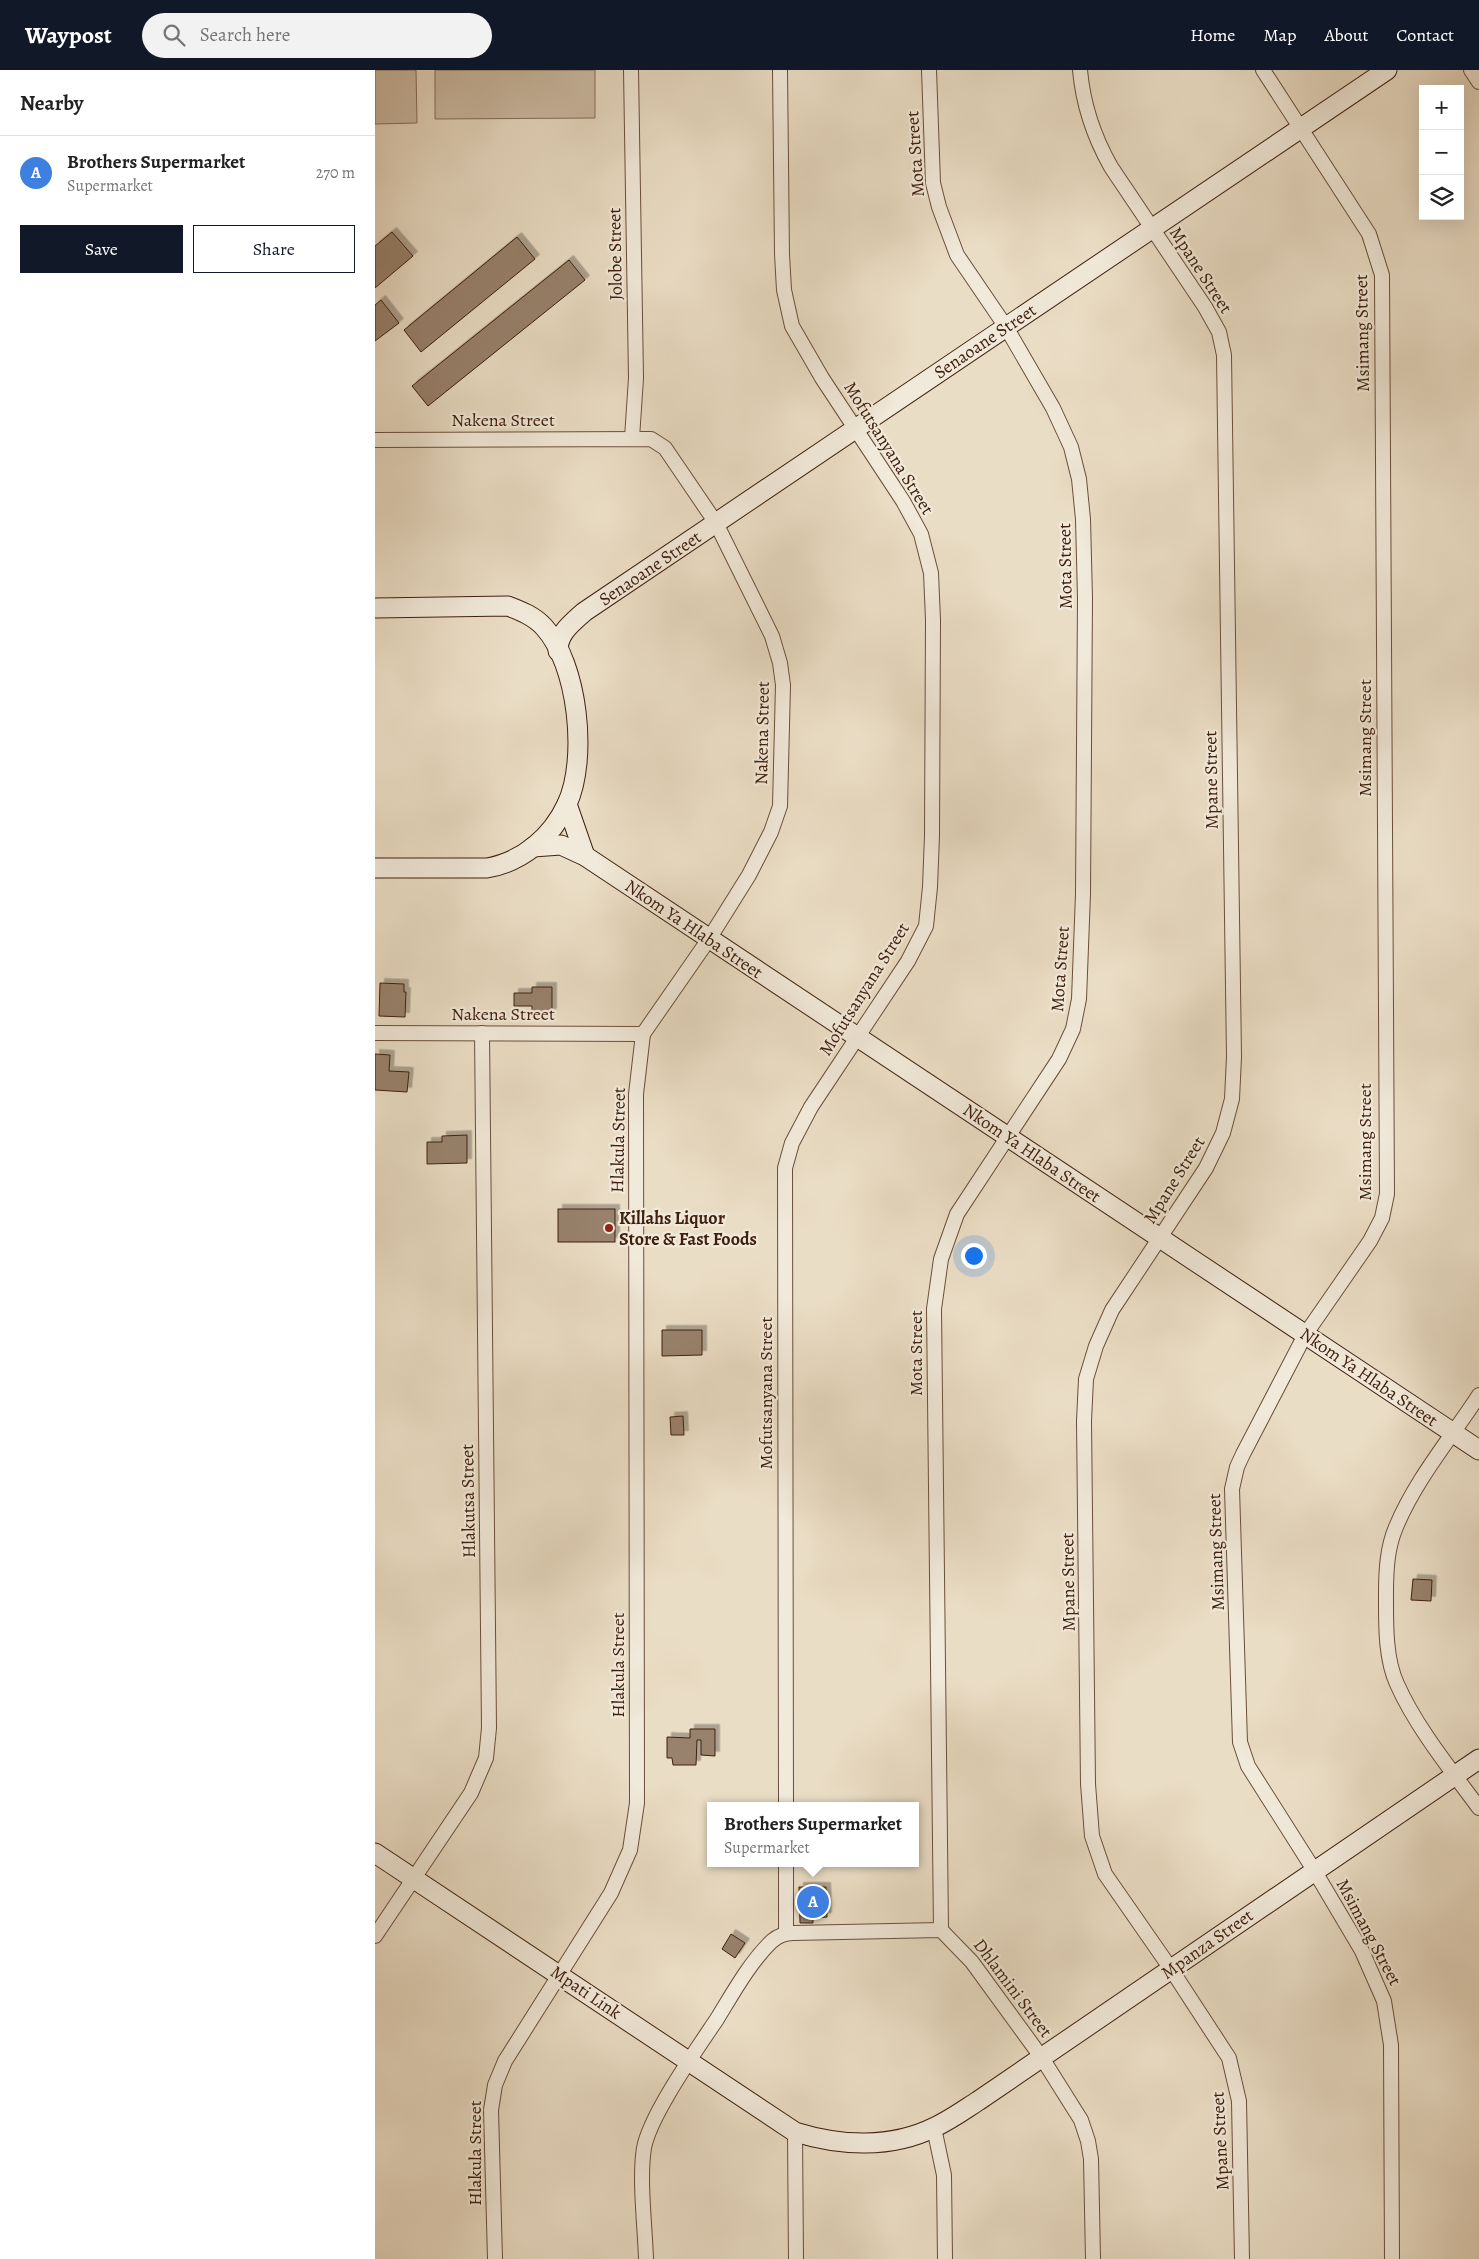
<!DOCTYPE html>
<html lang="en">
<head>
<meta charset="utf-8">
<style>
	:root { --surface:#fff; --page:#f2f2f2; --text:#222; --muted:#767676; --line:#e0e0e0; --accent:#111827 }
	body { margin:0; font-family:Alegreya,serif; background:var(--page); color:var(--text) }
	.controls { position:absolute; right:15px; top:15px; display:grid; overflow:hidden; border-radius:0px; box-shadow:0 5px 20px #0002 }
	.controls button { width:45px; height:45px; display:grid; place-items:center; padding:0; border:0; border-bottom:1px solid var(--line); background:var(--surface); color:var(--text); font:25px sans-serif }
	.you { position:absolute; left:598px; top:1185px; width:18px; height:18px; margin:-12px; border:4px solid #fff; border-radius:50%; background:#1a73e8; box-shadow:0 0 0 8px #1a73e833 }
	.badge { display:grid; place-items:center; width:32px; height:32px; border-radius:50%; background:var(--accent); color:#fff; font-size:16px; font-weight:700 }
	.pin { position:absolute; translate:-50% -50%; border:2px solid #fff; box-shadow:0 1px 5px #0006 }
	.popup { position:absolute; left:332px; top:1732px; width:212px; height:65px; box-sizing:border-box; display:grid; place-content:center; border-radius:0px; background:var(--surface); filter:drop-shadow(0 1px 4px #0005); font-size:16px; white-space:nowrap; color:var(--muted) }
	.popup b { font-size:19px; color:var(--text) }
	.popup::after { content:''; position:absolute; left:50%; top:100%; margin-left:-10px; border:10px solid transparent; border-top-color:var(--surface) }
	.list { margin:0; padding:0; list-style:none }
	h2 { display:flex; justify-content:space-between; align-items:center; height:65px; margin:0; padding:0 20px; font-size:21px }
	h2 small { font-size:16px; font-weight:400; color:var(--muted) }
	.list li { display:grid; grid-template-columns:32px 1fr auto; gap:15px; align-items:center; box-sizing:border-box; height:75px; padding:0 20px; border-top:1px solid var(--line) }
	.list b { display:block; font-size:19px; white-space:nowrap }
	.list p { margin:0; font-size:16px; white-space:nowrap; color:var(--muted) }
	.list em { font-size:16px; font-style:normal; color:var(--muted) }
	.actions { display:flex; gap:10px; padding:15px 20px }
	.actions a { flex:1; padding:11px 0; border:1px solid var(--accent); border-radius:0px; text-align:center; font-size:18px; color:var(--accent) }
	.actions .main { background:var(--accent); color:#fff }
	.icon { flex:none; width:28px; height:28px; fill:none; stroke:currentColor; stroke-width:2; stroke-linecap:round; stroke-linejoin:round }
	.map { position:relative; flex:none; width:1104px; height:2189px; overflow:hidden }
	header { display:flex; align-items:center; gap:30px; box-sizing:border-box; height:70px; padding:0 25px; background:var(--accent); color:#fff }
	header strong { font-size:24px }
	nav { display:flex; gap:28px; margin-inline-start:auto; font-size:18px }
	.search { width:350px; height:45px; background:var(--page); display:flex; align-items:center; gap:12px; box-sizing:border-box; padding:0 18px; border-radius:28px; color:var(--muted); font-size:19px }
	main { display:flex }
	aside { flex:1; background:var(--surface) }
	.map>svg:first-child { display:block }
	.green { fill:#cdbda6; stroke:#866e5a }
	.building { fill:#98826d; stroke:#3f200e; filter:url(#shadow) }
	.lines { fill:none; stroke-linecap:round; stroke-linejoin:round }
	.street-casing { stroke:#6a4f3c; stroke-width:16 }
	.secondary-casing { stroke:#3f200e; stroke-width:21 }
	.street { stroke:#f1e9d9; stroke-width:14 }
	.secondary { stroke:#f1e9d9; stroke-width:19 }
	.poi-dot { fill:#8f2418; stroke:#f1e9d9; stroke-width:2 }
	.labels { text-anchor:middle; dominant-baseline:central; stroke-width:4.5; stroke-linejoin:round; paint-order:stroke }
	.street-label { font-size:18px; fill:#3f200e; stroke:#f1e9d9 }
	.poi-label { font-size:18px; font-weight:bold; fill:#3f200e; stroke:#f1e9d9; text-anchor:start }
</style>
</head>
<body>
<header>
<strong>Waypost</strong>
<div class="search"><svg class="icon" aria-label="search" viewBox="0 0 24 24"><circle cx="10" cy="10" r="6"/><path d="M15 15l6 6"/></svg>Search here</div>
<nav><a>Home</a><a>Map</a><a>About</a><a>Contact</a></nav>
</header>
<main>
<aside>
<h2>Nearby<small></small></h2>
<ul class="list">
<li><span class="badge" style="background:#3f7fe0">A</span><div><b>Brothers Supermarket</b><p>Supermarket</p></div><em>270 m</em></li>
</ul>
<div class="actions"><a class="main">Save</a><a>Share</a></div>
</aside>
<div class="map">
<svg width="1104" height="2189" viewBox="0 0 1104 2189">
	<defs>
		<filter id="shadow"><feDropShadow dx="4.5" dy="-4.5" stdDeviation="0" flood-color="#0004"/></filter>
	</defs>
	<rect width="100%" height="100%" fill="#eaddc5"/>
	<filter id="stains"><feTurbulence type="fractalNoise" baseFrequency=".004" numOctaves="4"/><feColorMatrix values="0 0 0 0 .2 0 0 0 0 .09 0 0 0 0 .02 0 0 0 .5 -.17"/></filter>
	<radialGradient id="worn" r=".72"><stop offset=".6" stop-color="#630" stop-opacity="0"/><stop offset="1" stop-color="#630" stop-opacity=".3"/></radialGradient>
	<g class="green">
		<polygon points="0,0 41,0 42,53 0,54"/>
		<polygon points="60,0 220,0 220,48 60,49"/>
	</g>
	<g class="building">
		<polygon points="17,162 38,186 0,218 0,176"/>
		<polygon points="142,167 160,189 46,282 29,260"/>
		<polygon points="194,190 210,210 53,336 37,316"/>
		<polygon points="6,230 24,253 0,271 0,235"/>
		<polygon points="5,913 29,914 29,922 31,922 30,947 4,946"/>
		<polygon points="157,917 177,917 177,943 157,944 157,936 139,936 139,923 157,923"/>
		<polygon points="0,984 15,985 14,1001 34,1002 32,1022 0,1020"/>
		<polygon points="92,1065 92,1093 52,1094 52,1072 67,1072 67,1066"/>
		<rect x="183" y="1139" width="57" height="33"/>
		<polygon points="287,1260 327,1260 327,1285 287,1286"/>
		<polygon points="308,1346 309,1365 296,1365 295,1347"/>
		<polygon points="1038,1509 1057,1510 1056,1531 1036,1530"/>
		<polygon points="315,1659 340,1659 340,1686 326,1685 326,1670 322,1670 321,1695 298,1695 297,1688 292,1688 292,1667 315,1668"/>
		<polygon points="424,1817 451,1817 452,1847 438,1848 438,1853 425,1853"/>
		<polygon points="356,1864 370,1873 360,1888 347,1879"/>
	</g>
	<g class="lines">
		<g class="street-casing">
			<g id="street">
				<polyline points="256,0 261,308 257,368"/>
				<polyline points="405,0 407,184 409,220 417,256 447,308 528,431 546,464 556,503 558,550 557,766 555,817 551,856 533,891 436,1037 417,1073 410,1098 411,1736"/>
				<polyline points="554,0 558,113 564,137 582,185 631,257 678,338 696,377 704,409 708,449 710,528 708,824 704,929 698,959 684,989 582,1144 566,1189 559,1239 566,1860"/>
				<path d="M705,0C708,34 719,67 736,97L830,237L844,262L849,285L859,987L857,1029L848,1063L831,1098L737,1240L721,1276L711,1309L709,1351L713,1714L717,1766L730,1804L796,1899L854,1988L864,2031L867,2189"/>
				<polyline points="888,0 994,164 1007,205 1012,1124 1007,1148 995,1171 930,1265 868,1384 862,1397 857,1419 865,1672 873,1696 939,1800 987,1881 1009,1931 1016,1975 1017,2189"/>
				<polyline points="1096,0 1104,12"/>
				<polyline points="0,370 276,369 290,378 341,453 397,566 405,593 408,615 405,736 396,762 374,805 334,869 268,964 261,1024 262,1733 255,1780 236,1823 130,1991 120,2015 116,2040 120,2189"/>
				<polyline points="0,963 268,964"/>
				<path d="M1104,1325C1076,1368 1041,1409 1021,1457C1012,1478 1011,1501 1011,1524C1011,1553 1010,1588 1022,1614C1041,1657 1076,1700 1104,1738"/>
				<polyline points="411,1793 411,1863"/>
				<polyline points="0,1866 96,1723 111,1688 114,1658 107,963"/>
				<polyline points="559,2058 569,2105 570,2189"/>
				<polyline points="420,2062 421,2189"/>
				<path d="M271,2189C270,2157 264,2108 269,2078C275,2045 322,1979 342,1949C358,1923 375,1892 397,1871C403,1866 410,1863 418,1863L566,1860L597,1892L667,1988L706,2050L713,2071L716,2089L718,2189"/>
			</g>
		</g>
		<g class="secondary-casing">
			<g id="secondary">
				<path d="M0,538L133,536C146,541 159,546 169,557C203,594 213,689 192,734C177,767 147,792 112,798H0"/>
				<path d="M183,581C183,563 196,554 209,542L1012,0"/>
				<polyline points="192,734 210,786"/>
				<polyline points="158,777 186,775 210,786 1104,1380"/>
				<path d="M0,1783L420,2062C465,2076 516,2079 560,2057C575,2050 589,2040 603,2031L1104,1689"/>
			</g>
		</g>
		<use href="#street" class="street"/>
		<use href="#secondary" class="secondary"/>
	</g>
	<circle class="poi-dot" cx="234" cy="1158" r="5"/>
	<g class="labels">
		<g class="street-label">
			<text transform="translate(540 84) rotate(-94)">Mota Street</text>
			<text transform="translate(240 184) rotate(-91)">Jolobe Street</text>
			<text transform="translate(826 200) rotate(57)">Mpane Street</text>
			<text transform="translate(987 263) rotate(-91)">Msimang Street</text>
			<text transform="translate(610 271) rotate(-34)">Senaoane Street</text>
			<text x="128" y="350">Nakena Street</text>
			<text transform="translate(514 378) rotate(58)">Mofutsanyana Street</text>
			<text transform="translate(690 496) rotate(-91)">Mota Street</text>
			<text transform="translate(275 498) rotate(-34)">Senaoane Street</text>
			<text transform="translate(387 663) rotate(-89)">Nakena Street</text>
			<text transform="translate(990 668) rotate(-90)">Msimang Street</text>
			<text transform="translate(836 710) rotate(-91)">Mpane Street</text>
			<text transform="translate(319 859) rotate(34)">Nkom Ya Hlaba Street</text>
			<text transform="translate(685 899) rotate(-86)">Mota Street</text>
			<text transform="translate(489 919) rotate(-58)">Mofutsanyana Street</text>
			<text x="128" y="944">Nakena Street</text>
			<text transform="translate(243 1070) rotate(-89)">Hlakula Street</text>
			<text transform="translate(990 1072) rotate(-90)">Msimang Street</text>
			<text transform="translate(657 1083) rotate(34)">Nkom Ya Hlaba Street</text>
			<text transform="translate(799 1110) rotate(-58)">Mpane Street</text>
			<text transform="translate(541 1283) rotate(-90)">Mota Street</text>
			<text transform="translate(994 1307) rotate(34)">Nkom Ya Hlaba Street</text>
			<text transform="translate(391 1323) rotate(-90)">Mofutsanyana Street</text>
			<text transform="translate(93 1431) rotate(-91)">Hlakutsa Street</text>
			<text transform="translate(841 1482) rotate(-92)">Msimang Street</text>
			<text transform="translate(693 1512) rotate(-91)">Mpane Street</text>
			<text transform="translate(243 1595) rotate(-90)">Hlakula Street</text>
			<text transform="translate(994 1862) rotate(62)">Msimang Street</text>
			<text transform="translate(832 1874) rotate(-35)">Mpanza Street</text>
			<text transform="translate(638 1918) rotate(53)">Dhlamini Street</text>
			<text transform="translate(211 1922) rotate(34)">Mpati Link</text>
			<text transform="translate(845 2071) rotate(-93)">Mpane Street</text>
			<text transform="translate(100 2083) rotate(-90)">Hlakula Street</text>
		</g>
		<g class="poi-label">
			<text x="244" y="1148">Killahs Liquor<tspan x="244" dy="21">Store &amp; Fast Foods</tspan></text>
		</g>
	</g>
	<rect width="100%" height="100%" filter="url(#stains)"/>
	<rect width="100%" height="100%" fill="url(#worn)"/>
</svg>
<div class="controls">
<button>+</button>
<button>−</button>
<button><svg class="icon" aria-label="layers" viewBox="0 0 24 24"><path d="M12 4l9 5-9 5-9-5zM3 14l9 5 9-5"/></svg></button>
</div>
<div class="you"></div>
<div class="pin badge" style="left:438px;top:1832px;background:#3f7fe0">A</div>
<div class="popup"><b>Brothers Supermarket</b>Supermarket</div>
</div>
</main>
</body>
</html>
